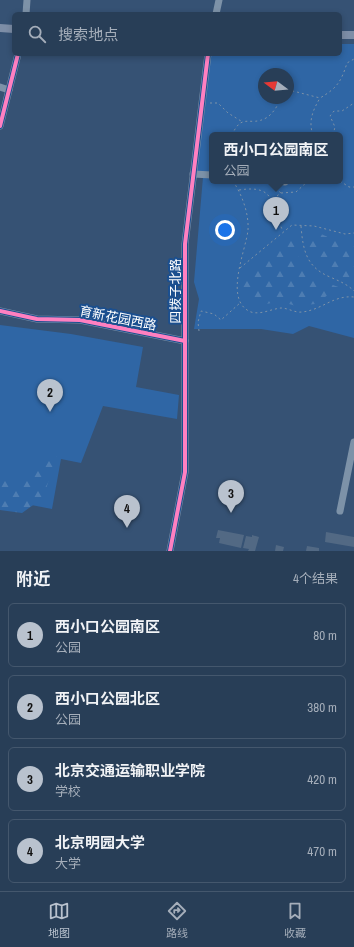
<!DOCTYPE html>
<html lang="zh">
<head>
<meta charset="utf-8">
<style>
	:root { --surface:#283e57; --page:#344961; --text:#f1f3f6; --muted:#a5aeba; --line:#44576d; --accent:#b9c2ce }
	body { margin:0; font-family:"Archivo Narrow","Noto Sans SC",sans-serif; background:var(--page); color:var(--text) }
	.compass { position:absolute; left:258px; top:68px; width:36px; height:36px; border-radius:50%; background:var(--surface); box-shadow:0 2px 6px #0003; rotate:286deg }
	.you { position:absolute; left:225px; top:230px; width:14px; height:14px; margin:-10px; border:3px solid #fff; border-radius:50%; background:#1a73e8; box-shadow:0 0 0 6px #1a73e833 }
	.badge { display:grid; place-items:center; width:26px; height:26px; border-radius:50%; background:var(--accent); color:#111; font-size:13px; font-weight:700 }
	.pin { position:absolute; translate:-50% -33px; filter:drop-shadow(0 1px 2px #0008) }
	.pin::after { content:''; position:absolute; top:21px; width:14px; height:12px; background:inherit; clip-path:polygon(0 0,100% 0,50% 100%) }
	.popup { position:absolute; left:209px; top:132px; width:134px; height:52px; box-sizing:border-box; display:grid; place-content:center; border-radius:6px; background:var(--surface); filter:drop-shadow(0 1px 3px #0005); font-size:13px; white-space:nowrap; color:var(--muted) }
	.popup b { font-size:15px; color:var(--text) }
	.popup::after { content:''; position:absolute; left:50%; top:100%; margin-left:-8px; border:8px solid transparent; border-top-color:var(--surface) }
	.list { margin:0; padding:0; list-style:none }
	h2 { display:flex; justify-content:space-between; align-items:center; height:52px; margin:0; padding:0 16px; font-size:17px }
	h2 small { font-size:13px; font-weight:400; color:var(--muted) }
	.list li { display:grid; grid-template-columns:26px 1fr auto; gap:12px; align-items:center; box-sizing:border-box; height:64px; margin:0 8px 8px; padding:0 8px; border:1px solid var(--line); border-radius:6px }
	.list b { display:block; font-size:15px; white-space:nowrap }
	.list p { margin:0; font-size:13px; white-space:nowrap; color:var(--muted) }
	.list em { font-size:13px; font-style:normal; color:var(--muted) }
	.icon { flex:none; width:22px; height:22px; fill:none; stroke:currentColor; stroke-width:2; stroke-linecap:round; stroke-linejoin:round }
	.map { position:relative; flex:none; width:354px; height:551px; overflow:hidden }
	.search { position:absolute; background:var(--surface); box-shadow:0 2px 6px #0003; left:12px; right:12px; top:12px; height:44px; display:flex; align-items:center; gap:10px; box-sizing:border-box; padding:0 14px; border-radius:6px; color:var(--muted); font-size:15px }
	.sheet { height:340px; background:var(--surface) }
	nav { display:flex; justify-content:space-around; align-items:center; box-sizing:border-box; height:56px; border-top:1px solid var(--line); background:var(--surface); font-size:11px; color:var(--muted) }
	nav a { display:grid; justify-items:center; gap:2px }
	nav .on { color:var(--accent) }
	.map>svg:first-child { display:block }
	.green { fill:#2f66a5; fill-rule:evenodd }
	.forest { fill:url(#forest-firs) }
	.building { fill:#526984 }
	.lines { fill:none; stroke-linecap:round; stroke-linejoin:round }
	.path { stroke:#7d92a8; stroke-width:1; stroke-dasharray:2 3; stroke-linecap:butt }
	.minor { stroke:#7d92a8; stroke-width:7 }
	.major { stroke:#7d8ea7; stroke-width:8 }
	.cycleway-casing { stroke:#1b4f8f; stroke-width:6 }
	.cycleway { stroke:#ff80c0; stroke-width:4 }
	.labels { text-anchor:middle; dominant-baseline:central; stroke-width:4; stroke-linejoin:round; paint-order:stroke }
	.street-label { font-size:13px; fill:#fff; stroke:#1b4f8f }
</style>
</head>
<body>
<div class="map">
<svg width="354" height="551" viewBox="0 0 354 551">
	<defs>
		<pattern id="forest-firs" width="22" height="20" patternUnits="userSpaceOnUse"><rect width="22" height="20" fill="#2f66a5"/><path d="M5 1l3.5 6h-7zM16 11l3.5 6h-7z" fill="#4e7db2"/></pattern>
	</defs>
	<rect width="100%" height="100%" fill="#365274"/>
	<g class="green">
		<path d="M340,44H354V338L309,326L293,334L261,329H194L199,299L194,282L203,177L195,169L209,54H340ZM264,74H288V98H264ZM212,135H340V181H212Z"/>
		<polygon points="0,325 71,334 143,347 136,387 179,395 177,419 103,406 81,463 61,459 52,509 0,499"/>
	</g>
	<g class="forest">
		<polygon points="312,230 337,241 354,238 354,282 324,268 312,259 307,239"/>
		<path d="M289,232L295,234L300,263L317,279L349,291L335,290L315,304L296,306L279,301L263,305L244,300L239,288C252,266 270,250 289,232Z"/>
		<polygon points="57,455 43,498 22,513 0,510 0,480 31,476 39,458"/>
	</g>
	<g class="building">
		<polygon points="218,530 244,535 241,548 219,543 220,538 216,538"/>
		<polygon points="326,532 354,537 354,547 325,542"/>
		<polygon points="252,535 259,537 255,551 248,551 249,549 243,548 246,536 252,537"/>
		<polygon points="276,545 284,547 283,551 275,551"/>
		<polygon points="307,546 319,548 319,551 306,551"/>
	</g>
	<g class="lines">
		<g class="path">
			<path d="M288,94L293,91L320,98C337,88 341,82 347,63L354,59"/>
			<polyline points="210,103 218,103 228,113 241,121"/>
			<path d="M232,135C242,112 250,127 266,118C273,114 278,105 281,98"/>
			<path d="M313,135C308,121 313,110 320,98"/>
			<polyline points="333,135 335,127 330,116 334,111 342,111 354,103"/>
			<path d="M233,181C242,195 249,213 248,230C246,250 223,301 251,312C261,315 271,309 281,308C288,308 295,313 302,312C322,310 333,295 354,297"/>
			<polyline points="270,181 270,184 281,193"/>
			<polyline points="340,181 349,187 354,187"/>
			<path d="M239,190C278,184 270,206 283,231"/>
			<polyline points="273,199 281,193 296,192 308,181"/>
			<path d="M301,226C303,250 306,267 330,277C339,281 347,284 354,291"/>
			<polyline points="240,268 292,225 314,226 345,234 354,233"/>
			<polyline points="199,331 198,322 201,311 214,314 221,320 240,303"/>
		</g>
		<g class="minor">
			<polyline points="26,14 27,0"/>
			<polyline points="216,14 219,0"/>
			<polyline points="0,87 9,90"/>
			<polyline points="0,126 18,54"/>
			<polyline points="193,174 212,175"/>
			<polyline points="279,181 285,182"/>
			<polyline points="0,311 37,319 80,320 185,341"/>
			<polyline points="340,511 354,442"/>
			<polyline points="170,551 185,472 185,244 208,54"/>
		</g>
		<g class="major">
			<polyline points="0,28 14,29"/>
			<polyline points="340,35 354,35"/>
		</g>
		<g class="cycleway-casing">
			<g id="cycleway">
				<polyline points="0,126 18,54"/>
				<polyline points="0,311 37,319 80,320 185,341"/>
				<polyline points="170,551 185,472 185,244 208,54"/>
			</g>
		</g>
		<use href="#cycleway" class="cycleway"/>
	</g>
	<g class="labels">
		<g class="street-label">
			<text transform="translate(175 291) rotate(-90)">四拨子北路</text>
			<text transform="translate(118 318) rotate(11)">育新花园西路</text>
		</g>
	</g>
</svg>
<svg class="compass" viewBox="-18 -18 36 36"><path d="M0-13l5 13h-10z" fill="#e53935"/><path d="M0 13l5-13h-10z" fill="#a5aeba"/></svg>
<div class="you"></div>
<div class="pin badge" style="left:276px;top:230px">1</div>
<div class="popup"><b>西小口公园南区</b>公园</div>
<div class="pin badge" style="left:50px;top:412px">2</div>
<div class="pin badge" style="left:231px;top:513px">3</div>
<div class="pin badge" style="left:127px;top:528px">4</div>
<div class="search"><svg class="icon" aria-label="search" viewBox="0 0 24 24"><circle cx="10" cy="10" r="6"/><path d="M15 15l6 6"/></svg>搜索地点</div>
</div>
<section class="sheet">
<h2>附近<small>4个结果</small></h2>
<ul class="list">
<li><span class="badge">1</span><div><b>西小口公园南区</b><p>公园</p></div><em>80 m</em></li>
<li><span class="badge">2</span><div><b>西小口公园北区</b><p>公园</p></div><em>380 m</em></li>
<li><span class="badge">3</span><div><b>北京交通运输职业学院</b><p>学校</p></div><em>420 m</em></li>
<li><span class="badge">4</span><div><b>北京明园大学</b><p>大学</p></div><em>470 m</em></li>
</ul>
</section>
<nav>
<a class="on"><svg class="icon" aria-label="map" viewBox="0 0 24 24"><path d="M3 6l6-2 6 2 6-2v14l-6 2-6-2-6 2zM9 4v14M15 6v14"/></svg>地图</a>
<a><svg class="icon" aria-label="directions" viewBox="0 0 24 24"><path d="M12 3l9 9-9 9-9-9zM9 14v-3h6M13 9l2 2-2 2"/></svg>路线</a>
<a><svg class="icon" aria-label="saved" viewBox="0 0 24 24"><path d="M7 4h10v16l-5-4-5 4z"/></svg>收藏</a>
</nav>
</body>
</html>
